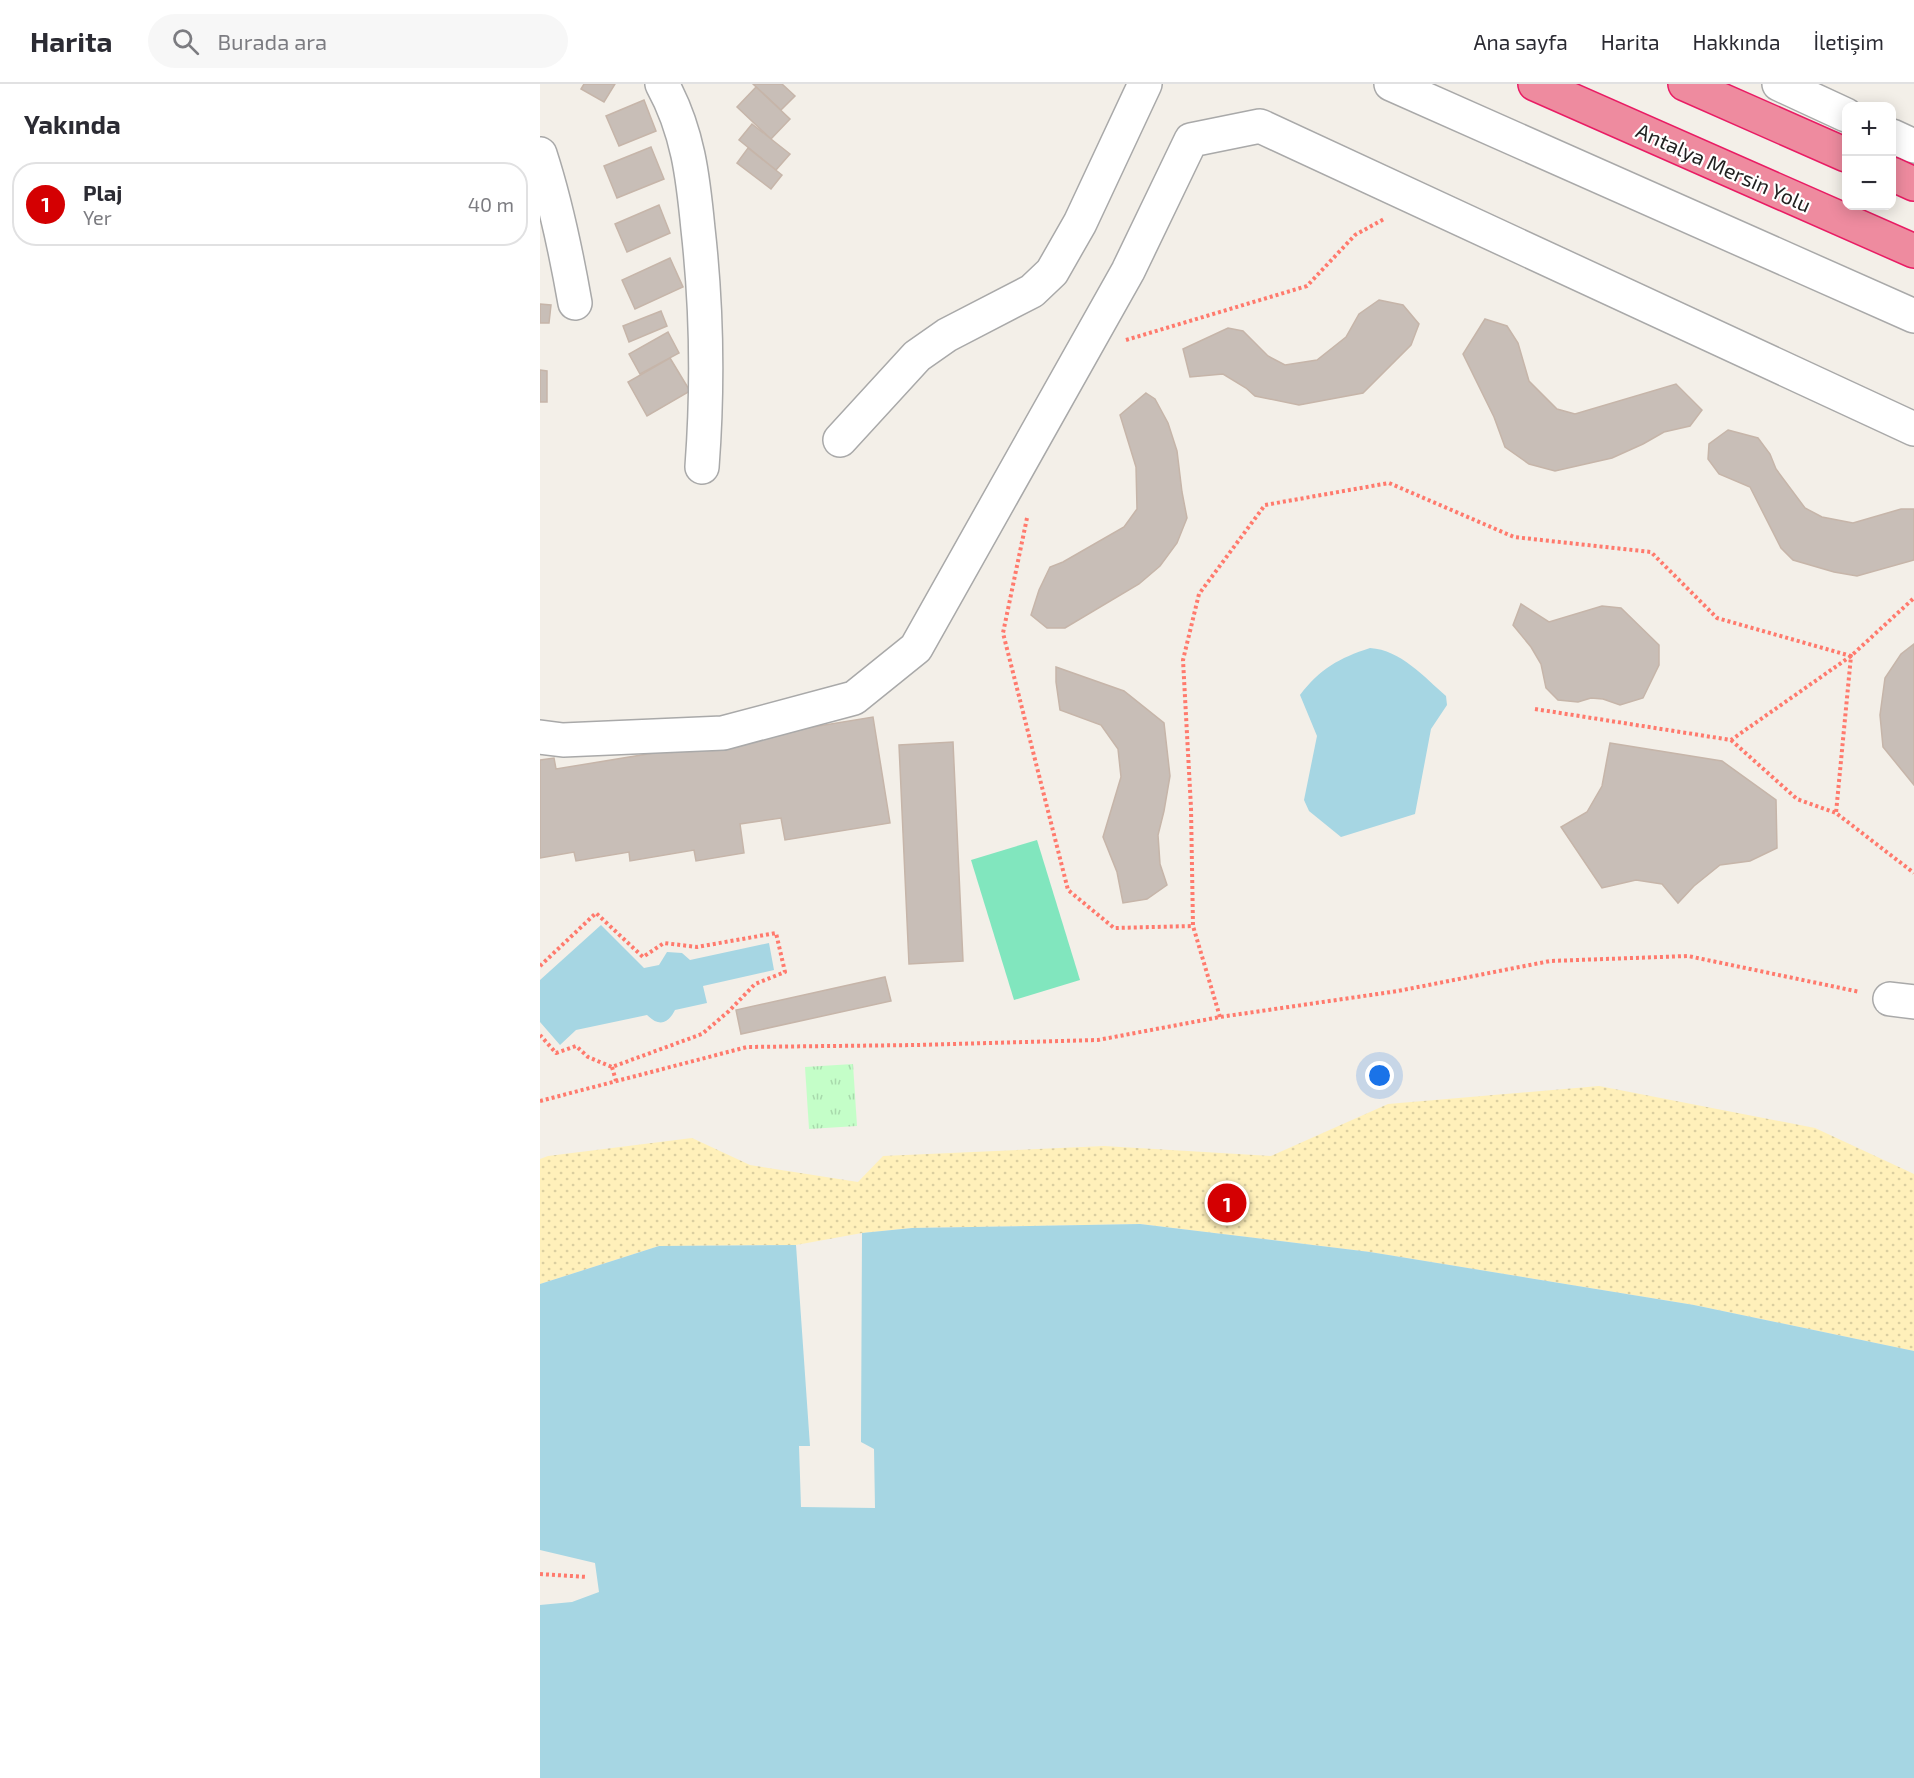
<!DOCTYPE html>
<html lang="tr">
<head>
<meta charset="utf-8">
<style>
	:root { --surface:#fff; --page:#f7f7f7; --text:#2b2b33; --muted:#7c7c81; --line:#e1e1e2; --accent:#d40002 }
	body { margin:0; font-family:"Exo 2",sans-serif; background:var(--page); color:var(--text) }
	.controls { position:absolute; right:18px; top:18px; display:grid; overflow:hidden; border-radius:12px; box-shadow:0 3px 15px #0003 }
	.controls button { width:54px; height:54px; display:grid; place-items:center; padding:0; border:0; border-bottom:2px solid var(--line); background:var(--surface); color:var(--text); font:30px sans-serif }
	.you { position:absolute; left:840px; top:992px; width:21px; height:21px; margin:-15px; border:4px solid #fff; border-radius:50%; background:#1a73e8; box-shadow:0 0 0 9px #1a73e833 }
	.badge { display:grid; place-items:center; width:39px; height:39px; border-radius:50%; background:var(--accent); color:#fff; font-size:20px; font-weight:700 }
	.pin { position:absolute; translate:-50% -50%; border:3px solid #fff; box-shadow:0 2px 6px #0006 }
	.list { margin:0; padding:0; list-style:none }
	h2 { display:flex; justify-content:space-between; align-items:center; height:78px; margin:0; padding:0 24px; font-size:26px }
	h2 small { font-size:20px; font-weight:400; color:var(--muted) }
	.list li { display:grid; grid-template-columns:39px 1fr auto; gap:18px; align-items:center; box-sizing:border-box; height:84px; margin:0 12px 12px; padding:0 12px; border:2px solid var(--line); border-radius:24px }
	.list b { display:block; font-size:22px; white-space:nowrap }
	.list p { margin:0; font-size:20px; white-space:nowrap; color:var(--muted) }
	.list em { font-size:20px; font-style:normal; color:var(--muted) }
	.icon { flex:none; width:33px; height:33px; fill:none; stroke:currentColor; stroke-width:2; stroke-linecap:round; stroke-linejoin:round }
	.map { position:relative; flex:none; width:1374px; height:1694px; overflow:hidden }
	header { display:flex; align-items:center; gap:36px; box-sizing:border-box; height:84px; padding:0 30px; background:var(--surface); border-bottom:2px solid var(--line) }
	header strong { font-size:28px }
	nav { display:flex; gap:33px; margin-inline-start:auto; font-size:21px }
	.search { width:420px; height:54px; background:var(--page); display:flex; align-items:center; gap:15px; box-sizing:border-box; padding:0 21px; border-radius:33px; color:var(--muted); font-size:22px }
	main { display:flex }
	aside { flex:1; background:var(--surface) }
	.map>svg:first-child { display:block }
	.sand { fill:url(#sand-dots) }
	.park { fill:url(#park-tufts) }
	.pitch { fill:#81e6be }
	.water { fill:#a6d6e3 }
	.building { fill:#c8beb7; stroke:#c6b5a9; stroke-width:1.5 }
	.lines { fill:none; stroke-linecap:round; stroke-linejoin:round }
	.minor-casing { stroke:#a9a9a9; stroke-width:36 }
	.highway-casing { stroke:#e91c64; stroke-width:36 }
	.path { stroke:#ff7a6d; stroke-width:4; stroke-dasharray:3 3; stroke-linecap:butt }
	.minor { stroke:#fff; stroke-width:33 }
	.highway { stroke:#ee8b9f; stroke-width:33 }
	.labels { text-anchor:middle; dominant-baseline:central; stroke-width:4.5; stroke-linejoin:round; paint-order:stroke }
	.street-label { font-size:21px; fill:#222; stroke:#fff }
</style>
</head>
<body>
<header>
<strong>Harita</strong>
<div class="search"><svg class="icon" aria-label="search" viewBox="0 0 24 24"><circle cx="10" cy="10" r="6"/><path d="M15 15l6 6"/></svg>Burada ara</div>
<nav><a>Ana sayfa</a><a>Harita</a><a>Hakkında</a><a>İletişim</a></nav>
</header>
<main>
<aside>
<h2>Yakında<small></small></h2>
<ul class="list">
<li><span class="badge">1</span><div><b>Plaj</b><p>Yer</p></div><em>40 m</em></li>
</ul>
</aside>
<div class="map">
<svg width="1374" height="1694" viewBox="0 0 1374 1694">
	<defs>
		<pattern id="sand-dots" width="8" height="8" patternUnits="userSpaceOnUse" patternTransform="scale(1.5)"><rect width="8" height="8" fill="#fff0ba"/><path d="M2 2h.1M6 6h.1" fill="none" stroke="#dacea0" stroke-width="1.8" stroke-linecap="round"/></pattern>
		<pattern id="park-tufts" width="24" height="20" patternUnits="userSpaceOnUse" patternTransform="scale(1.5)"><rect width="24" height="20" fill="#c4fec8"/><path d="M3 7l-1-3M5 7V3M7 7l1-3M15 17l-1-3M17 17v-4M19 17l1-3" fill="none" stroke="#a8d9ac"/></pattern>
	</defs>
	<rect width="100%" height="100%" fill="#f3efe8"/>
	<polygon class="sand" points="1059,1002 1275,1044 1374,1090 1374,1267 1154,1221 830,1168 600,1140 372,1144 322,1149 256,1161 119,1162 0,1200 0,1075 8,1072 152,1054 210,1081 318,1098 343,1072 564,1062 731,1072 848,1020"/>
	<polygon class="park" points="313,980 317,1042 269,1045 265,983"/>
	<polygon class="pitch" points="497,756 540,896 474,916 431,776"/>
	<g class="water">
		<path d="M830,564C861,566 884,593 906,612L907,621L891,645L875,730L801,753L769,727L764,716L777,652L760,611C780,585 799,574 830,564Z"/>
		<path d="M61,841L104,884L119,881L127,868L142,869L150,876L229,859L234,886L163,902L167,919L135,926C128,940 119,943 107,931L36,946L20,961L0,938V896Z"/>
		<polygon points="600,1140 830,1168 1154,1221 1374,1267 1374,1694 0,1694 0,1521 32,1518 59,1508 55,1479 0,1466 0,1200 119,1162 256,1161 270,1362 259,1362 261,1423 335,1424 334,1365 321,1358 322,1149 372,1144"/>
	</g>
	<g class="building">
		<polygon points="44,0 75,0 64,18 41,5"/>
		<polygon points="213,0 242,0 255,12 241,26"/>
		<polygon points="216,3 250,35 231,55 197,23"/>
		<polygon points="104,16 116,47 79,62 66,32"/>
		<polygon points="212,40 250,70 236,86 199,56"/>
		<polygon points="111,63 124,95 77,114 64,82"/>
		<polygon points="208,64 242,91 231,105 197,79"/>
		<polygon points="119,121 130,149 87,168 75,140"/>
		<polygon points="130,174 143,203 95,225 82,196"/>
		<polygon points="839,216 863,221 879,240 871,261 823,309 759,321 715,312 706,304 683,290 650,293 643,265 688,244 703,247 728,272 745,281 777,276 806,253 819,230"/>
		<polygon points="0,220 11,221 9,239 0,239"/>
		<polygon points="121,227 127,242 89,258 83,242"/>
		<polygon points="945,235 967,242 978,259 989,297 1017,325 1035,330 1136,300 1162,326 1150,342 1124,348 1103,360 1072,374 1015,387 989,380 965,363 954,333 923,270"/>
		<polygon points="128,248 139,269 100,290 89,270"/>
		<polygon points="130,274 150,307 107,332 88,298"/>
		<polygon points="0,286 7,287 7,318 0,318"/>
		<polygon points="606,309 615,315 628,339 637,367 642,408 647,434 637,459 620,482 599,500 525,544 507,544 491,531 499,506 510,483 523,478 584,443 597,425 596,383 580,331"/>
		<polygon points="1188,346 1218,354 1230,370 1236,385 1265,424 1282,433 1313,439 1361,425 1374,425 1374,476 1317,492 1294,488 1253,476 1241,464 1210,403 1179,390 1168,375 1169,360"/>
		<polygon points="981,520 1009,538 1062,522 1081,524 1119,561 1119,581 1103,614 1080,621 1063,615 1051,614 1038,618 1018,616 1006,604 1001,580 991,563 973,541"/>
		<polygon points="1374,560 1374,701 1343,663 1340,631 1345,594 1361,570"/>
		<polygon points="516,583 584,607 624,639 630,692 624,727 618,751 620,780 627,801 607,815 583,819 577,788 563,753 581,693 578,665 561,641 520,626 516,598"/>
		<polygon points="333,633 350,739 245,756 241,734 200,740 204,769 156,777 154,766 90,777 89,768 36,777 34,768 0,774 0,676 14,674 16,685"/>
		<polygon points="413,658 423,877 369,880 359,661"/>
		<polygon points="1070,659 1182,677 1236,716 1237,764 1210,777 1180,781 1154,802 1138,819 1122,800 1096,796 1062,804 1021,743 1047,728 1062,702"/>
		<polygon points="345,893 351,917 201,950 196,926"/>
	</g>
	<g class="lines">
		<g class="minor-casing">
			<g id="minor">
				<path d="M122,0C148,47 153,93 158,145C167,225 168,303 162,383"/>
				<polyline points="851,0 1374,232"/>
				<polyline points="1239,0 1306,31"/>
				<polyline points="1352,52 1374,62"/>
				<path d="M0,70C16,119 26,168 35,219"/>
				<polyline points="300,356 377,272 407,251 492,207 512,188 540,139 605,0"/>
				<polyline points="0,653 23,656 183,649 314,614 376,564 588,187 651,56 720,42 1374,345"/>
				<polyline points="1350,915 1374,918"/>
			</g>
		</g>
		<g class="highway-casing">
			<g id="highway">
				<polyline points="995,0 1374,167"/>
				<polyline points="1145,0 1306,71"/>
				<polyline points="1352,90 1374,100"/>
			</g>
		</g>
		<g class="path">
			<polyline points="586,256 767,202 815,151 844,135"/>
			<polyline points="487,434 463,549 528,806 574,844 653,842"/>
			<polyline points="995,625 1191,656 1311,572 1374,514"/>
			<polyline points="1191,656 1257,715 1296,729"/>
			<polyline points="0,882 56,829 103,873 124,859 157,863 236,849 245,888 215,900 189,927 162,950 72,983 48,973 36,962 16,969 0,951"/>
			<polyline points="680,933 653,842 651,724 643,576 659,510 725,421 849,399 974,453 1111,468 1177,534 1311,572 1296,729 1374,789"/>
			<polyline points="72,983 76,997"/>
			<polyline points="0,1017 207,963 376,961 558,956 680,933 858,907 1010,877 1148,872 1320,908"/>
			<polyline points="0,1490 47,1493"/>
		</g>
		<use href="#minor" class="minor"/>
		<use href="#highway" class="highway"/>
	</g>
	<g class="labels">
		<g class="street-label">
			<text transform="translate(1184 83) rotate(24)">Antalya Mersin Yolu</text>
		</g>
	</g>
</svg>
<div class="controls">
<button>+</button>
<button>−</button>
</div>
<div class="you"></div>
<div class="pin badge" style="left:687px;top:1119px">1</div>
</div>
</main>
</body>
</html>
